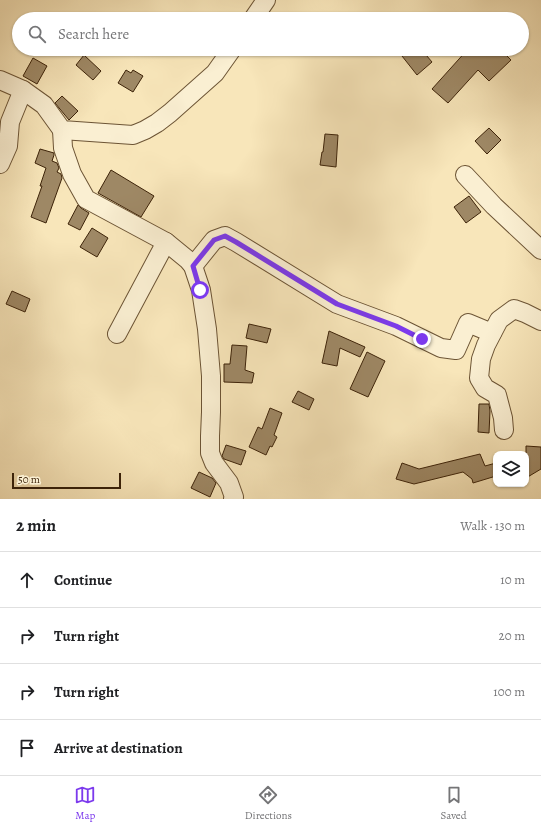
<!DOCTYPE html>
<html lang="en">
<head>
<meta charset="utf-8">
<style>
	:root { --surface:#fff; --page:#f6f6f6; --text:#202124; --muted:#757577; --line:#e0e0e0; --accent:#7c3aed }
	body { margin:0; font-family:Alegreya,serif; background:var(--page); color:var(--text) }
	.controls { position:absolute; right:12px; bottom:12px; display:grid; overflow:hidden; border-radius:8px; box-shadow:0 1px 3px #0004 }
	.controls button { width:36px; height:36px; display:grid; place-items:center; padding:0; border:0; border-bottom:1px solid var(--line); background:var(--surface); color:var(--text); font:20px sans-serif }
	.scale { position:absolute; left:12px; bottom:10px; width:109px; box-sizing:border-box; padding-left:4px; border:2px solid #3d2309; border-top:0; font-size:11px; line-height:14px; white-space:nowrap; color:#3d2309; -webkit-text-stroke:3px #faefd2; paint-order:stroke }
	.stop { position:absolute; width:12px; height:12px; margin:-9px; border:3px solid #7c3aed; border-radius:50%; background:#fff }
	.stop.end { background:#7c3aed; border-color:#fff; box-shadow:0 1px 4px #0008 }
	.list { margin:0; padding:0; list-style:none }
	h2 { display:flex; justify-content:space-between; align-items:center; height:52px; margin:0; padding:0 16px; font-size:17px }
	h2 small { font-size:13px; font-weight:400; color:var(--muted) }
	.list li { display:grid; grid-template-columns:26px 1fr auto; gap:12px; align-items:center; box-sizing:border-box; height:56px; padding:0 16px; border-top:1px solid var(--line) }
	.list b { display:block; font-size:15px; white-space:nowrap }
	.list em { font-size:13px; font-style:normal; color:var(--muted) }
	.icon { flex:none; width:22px; height:22px; fill:none; stroke:currentColor; stroke-width:2; stroke-linecap:round; stroke-linejoin:round }
	.map { position:relative; flex:none; width:541px; height:499px; overflow:hidden }
	.search { position:absolute; background:var(--surface); box-shadow:0 1px 3px #0004; left:12px; right:12px; top:12px; height:44px; display:flex; align-items:center; gap:10px; box-sizing:border-box; padding:0 14px; border-radius:22px; color:var(--muted); font-size:15px }
	.sheet { height:276px; background:var(--surface) }
	nav { display:flex; justify-content:space-around; align-items:center; box-sizing:border-box; height:56px; border-top:1px solid var(--line); background:var(--surface); font-size:11px; color:var(--muted) }
	nav a { display:grid; justify-items:center; gap:2px }
	nav .on { color:var(--accent) }
	.map>svg:first-child { display:block }
	.building { fill:#9e8865; stroke:#3d2309 }
	.lines { fill:none; stroke-linecap:round; stroke-linejoin:round }
	.minor-casing { stroke:#6c5435; stroke-width:20 }
	.minor { stroke:#faefd2; stroke-width:18 }
	.route { stroke:#7c3aed; stroke-width:5 }
</style>
</head>
<body>
<div class="map">
<svg width="541" height="499" viewBox="0 0 541 499">
	<rect width="100%" height="100%" fill="#f8e6ba"/>
	<filter id="stains"><feTurbulence type="fractalNoise" baseFrequency=".005" numOctaves="4"/><feColorMatrix values="0 0 0 0 .2 0 0 0 0 .09 0 0 0 0 .02 0 0 0 .5 -.17"/></filter>
	<radialGradient id="worn" r=".72"><stop offset=".6" stop-color="#630" stop-opacity="0"/><stop offset="1" stop-color="#630" stop-opacity=".3"/></radialGradient>
	<g class="building">
		<polygon points="410,49 421,49 432,62 417,75 402,56"/>
		<polygon points="468,49 500,49 511,60 489,81 478,70 448,103 432,89"/>
		<polygon points="84,55 101,71 93,80 76,65"/>
		<polygon points="33,58 47,66 37,84 23,76"/>
		<polygon points="126,70 131,73 133,70 143,76 133,92 118,83"/>
		<polygon points="62,96 78,111 69,120 55,103"/>
		<polygon points="489,128 501,140 487,154 475,141"/>
		<polygon points="325,134 338,135 336,167 320,165 322,152 323,152"/>
		<polygon points="40,149 54,153 54,155 52,161 57,163 59,168 57,172 61,174 62,178 46,223 31,217 42,186 40,186 46,168 35,163"/>
		<polygon points="111,170 154,196 141,217 98,193"/>
		<polygon points="469,196 481,212 466,223 454,207"/>
		<polygon points="78,205 81,208 89,213 80,230 68,224"/>
		<polygon points="92,228 108,238 97,257 80,247"/>
		<polygon points="12,291 30,299 25,312 6,304"/>
		<polygon points="249,324 271,329 267,343 246,338"/>
		<polygon points="329,331 365,347 360,357 340,348 337,366 322,363"/>
		<polygon points="232,345 247,346 245,370 254,373 252,383 224,382 224,364 230,364"/>
		<polygon points="367,352 385,361 368,397 350,389"/>
		<polygon points="298,391 314,399 309,410 292,402"/>
		<polygon points="479,404 489,404 490,411 489,433 478,432"/>
		<polygon points="270,408 282,413 274,435 277,437 272,447 270,446 266,455 249,447 258,427 262,429"/>
		<polygon points="226,445 246,451 241,465 224,459 222,456"/>
		<polygon points="526,446 541,447 541,469 526,478"/>
		<polygon points="480,454 485,466 496,463 496,476 473,483 472,479 463,472 414,484 396,479 402,463 419,469"/>
		<polygon points="199,472 212,478 216,483 210,497 191,488"/>
	</g>
	<g class="lines">
		<g class="minor-casing">
			<g id="minor">
				<polyline points="253,19 266,0"/>
				<polyline points="0,80 23,90 44,105 62,130 133,135 145,130 157,123 170,113 215,73 232,49"/>
				<polyline points="62,130 63,148 72,174 86,199 166,242 188,260 193,266 201,290 207,329 211,376 211,412 210,436 210,453 214,463 229,483 234,497 233,499"/>
				<polyline points="0,164 8,146 10,122 23,90"/>
				<polyline points="465,175 494,206 541,250"/>
				<polyline points="193,266 214,240 225,236 236,242 337,304 396,326 441,348 456,350 468,323 492,333"/>
				<polyline points="117,334 166,242"/>
				<polyline points="504,430 503,418 497,395 485,388 479,378 481,359 486,345 499,320 514,309 525,313 541,321"/>
			</g>
		</g>
		<use href="#minor" class="minor"/>
	</g>
	<g class="lines">
		<polyline class="route" points="200,290 193,266 214,240 225,236 236,242 337,304 396,326 422,339"/>
	</g>
	<rect width="100%" height="100%" filter="url(#stains)"/>
	<rect width="100%" height="100%" fill="url(#worn)"/>
</svg>
<div class="controls">
<button><svg class="icon" aria-label="layers" viewBox="0 0 24 24"><path d="M12 4l9 5-9 5-9-5zM3 14l9 5 9-5"/></svg></button>
</div>
<div class="scale">50 m</div>
<div class="stop" style="left:200px;top:290px"></div>
<div class="stop end" style="left:422px;top:339px"></div>
<div class="search"><svg class="icon" aria-label="search" viewBox="0 0 24 24"><circle cx="10" cy="10" r="6"/><path d="M15 15l6 6"/></svg>Search here</div>
</div>
<section class="sheet">
<h2>2 min<small>Walk · 130 m</small></h2>
<ul class="list">
<li><svg class="icon" aria-label="ahead" viewBox="0 0 24 24"><path d="M12 20V5M6 11l6-6 6 6"/></svg><div><b>Continue</b></div><em>10 m</em></li>
<li><svg class="icon" aria-label="right" viewBox="0 0 24 24"><path d="M7 20v-9h11M14 6l5 5-5 5"/></svg><div><b>Turn right</b></div><em>20 m</em></li>
<li><svg class="icon" aria-label="right" viewBox="0 0 24 24"><path d="M7 20v-9h11M14 6l5 5-5 5"/></svg><div><b>Turn right</b></div><em>100 m</em></li>
<li><svg class="icon" aria-label="arrive" viewBox="0 0 24 24"><path d="M6 21V4h12l-3 4 3 4H6"/></svg><div><b>Arrive at destination</b></div></li>
</ul>
</section>
<nav>
<a class="on"><svg class="icon" aria-label="map" viewBox="0 0 24 24"><path d="M3 6l6-2 6 2 6-2v14l-6 2-6-2-6 2zM9 4v14M15 6v14"/></svg>Map</a>
<a><svg class="icon" aria-label="directions" viewBox="0 0 24 24"><path d="M12 3l9 9-9 9-9-9zM9 14v-3h6M13 9l2 2-2 2"/></svg>Directions</a>
<a><svg class="icon" aria-label="saved" viewBox="0 0 24 24"><path d="M7 4h10v16l-5-4-5 4z"/></svg>Saved</a>
</nav>
</body>
</html>
